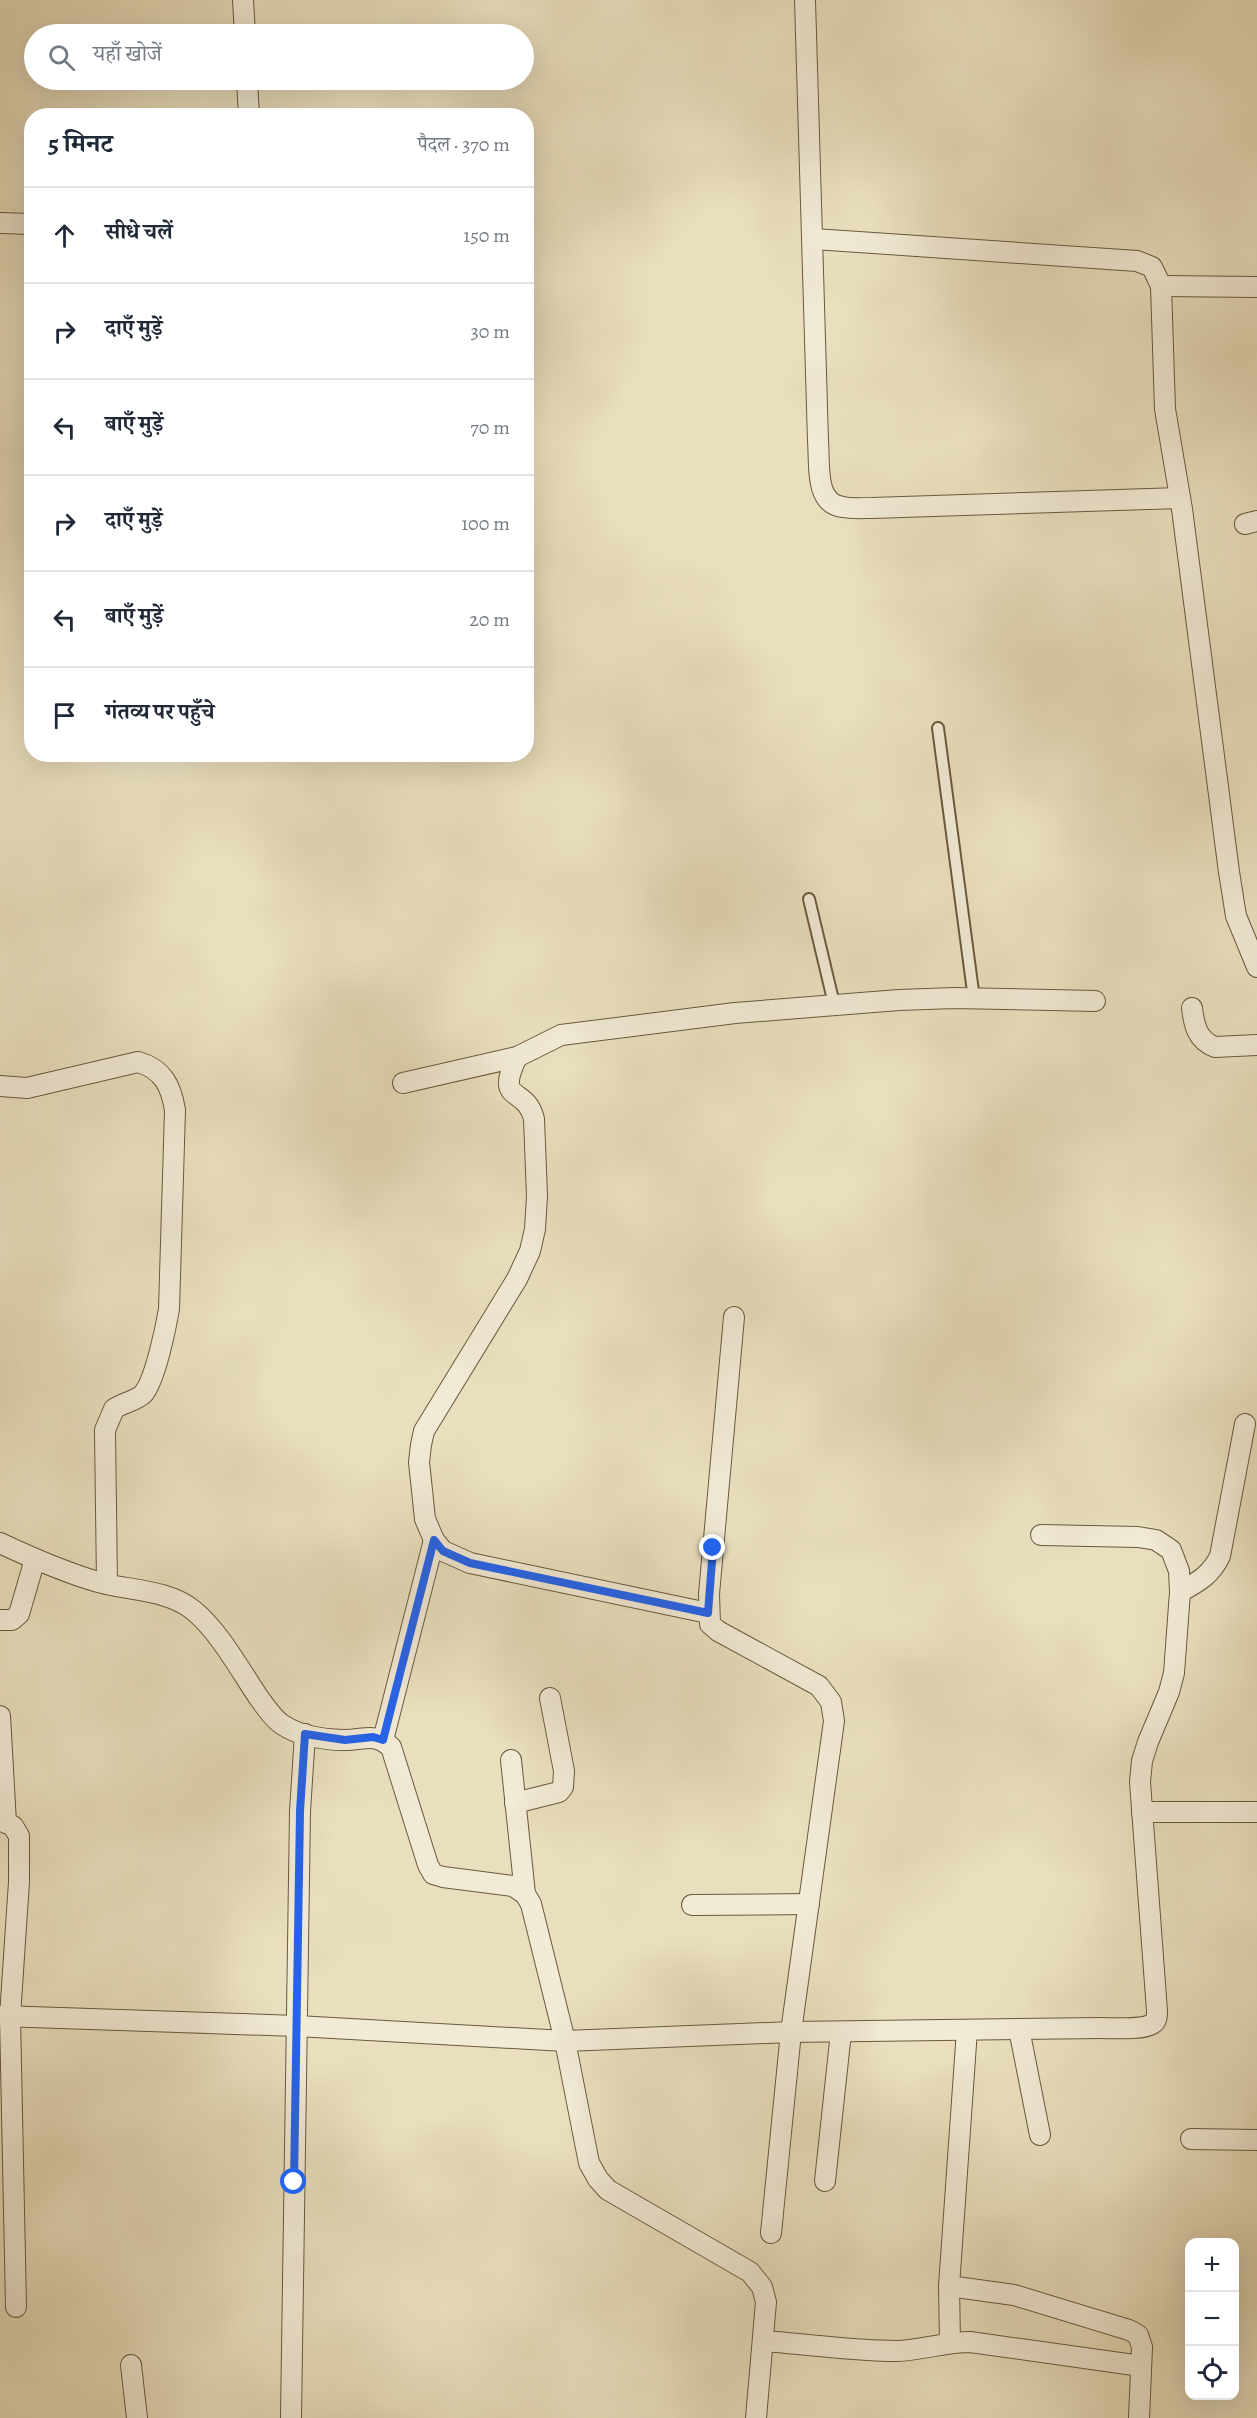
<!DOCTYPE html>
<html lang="hi">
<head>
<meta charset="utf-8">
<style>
	:root { --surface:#fff; --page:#f2f2f3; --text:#1f2937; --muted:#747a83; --line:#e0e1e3 }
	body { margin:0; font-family:Alegreya,"Noto Serif Devanagari",serif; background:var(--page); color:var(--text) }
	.controls { position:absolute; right:18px; bottom:18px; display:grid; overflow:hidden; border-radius:12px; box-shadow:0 6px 24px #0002 }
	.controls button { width:54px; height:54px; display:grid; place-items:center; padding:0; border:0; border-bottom:2px solid var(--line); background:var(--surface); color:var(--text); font:30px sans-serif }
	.stop { position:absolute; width:18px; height:18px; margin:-14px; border:4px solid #2563eb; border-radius:50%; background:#fff }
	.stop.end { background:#2563eb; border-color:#fff; box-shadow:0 2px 6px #0008 }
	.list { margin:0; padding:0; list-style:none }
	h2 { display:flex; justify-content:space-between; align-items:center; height:78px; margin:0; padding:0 24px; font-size:26px }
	h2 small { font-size:20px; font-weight:400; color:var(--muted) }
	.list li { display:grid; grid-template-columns:39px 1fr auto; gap:18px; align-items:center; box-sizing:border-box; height:96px; padding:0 24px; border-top:2px solid var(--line) }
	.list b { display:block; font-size:22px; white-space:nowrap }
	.list em { font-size:20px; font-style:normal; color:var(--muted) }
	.icon { flex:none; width:33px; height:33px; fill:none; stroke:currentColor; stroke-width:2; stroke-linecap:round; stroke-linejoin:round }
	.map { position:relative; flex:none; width:1257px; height:2418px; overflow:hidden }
	.search { position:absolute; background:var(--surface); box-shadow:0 6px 24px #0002; left:24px; top:24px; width:510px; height:66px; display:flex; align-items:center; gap:15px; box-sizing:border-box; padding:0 21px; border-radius:33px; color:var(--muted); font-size:22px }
	.panel { position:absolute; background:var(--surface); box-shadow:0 6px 24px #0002; left:24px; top:108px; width:510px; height:654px; border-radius:24px }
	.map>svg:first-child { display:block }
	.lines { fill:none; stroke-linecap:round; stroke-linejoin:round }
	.service-casing { stroke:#6a593d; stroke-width:14 }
	.minor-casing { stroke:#6a593d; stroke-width:22 }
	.service { stroke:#f1ead5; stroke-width:10 }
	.minor { stroke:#f1ead5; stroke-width:20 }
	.route { stroke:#2563eb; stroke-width:8 }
</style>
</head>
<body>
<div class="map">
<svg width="1257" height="2418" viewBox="0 0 1257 2418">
	<rect width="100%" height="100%" fill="#e9dfbe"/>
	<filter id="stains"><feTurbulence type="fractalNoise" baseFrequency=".00333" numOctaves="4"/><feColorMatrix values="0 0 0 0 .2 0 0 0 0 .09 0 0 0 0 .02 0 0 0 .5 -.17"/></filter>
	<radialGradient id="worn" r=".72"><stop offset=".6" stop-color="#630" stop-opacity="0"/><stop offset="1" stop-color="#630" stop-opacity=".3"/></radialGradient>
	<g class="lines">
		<g class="service-casing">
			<g id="service">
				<polyline points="938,728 974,999"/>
				<polyline points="809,899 834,1004"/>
			</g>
		</g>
		<g class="minor-casing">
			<g id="minor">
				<polyline points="243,0 245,34"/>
				<path d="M805,0L818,441C820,463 814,504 843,507C853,509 863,508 872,508L1180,498"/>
				<polyline points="247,80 249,116"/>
				<polyline points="0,223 32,224"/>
				<polyline points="814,239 1137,261 1152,267 1161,286 1165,409 1182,509 1229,872 1236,916 1257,967"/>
				<polyline points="1161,286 1257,287"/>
				<polyline points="1245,524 1257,521"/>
				<path d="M1192,1008C1194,1025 1197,1040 1215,1047L1257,1045"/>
				<path d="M517,1057C494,1105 526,1085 534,1119L537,1196L535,1229L530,1251L517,1279L424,1431L421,1445L419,1462L425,1519L434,1540L443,1551L470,1563L708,1613"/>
				<polyline points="403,1083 517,1057 561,1035 735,1013 899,1000 954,998 1095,1001"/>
				<path d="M0,1086L27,1088L138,1062C163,1069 171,1086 175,1110L169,1309C166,1327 155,1381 143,1394C136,1401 122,1403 114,1409L105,1430L107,1584"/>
				<polyline points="734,1317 709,1594 710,1624 718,1631 819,1686 831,1702 834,1721 791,2032 771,2233"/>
				<path d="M0,1543C32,1558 64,1572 98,1582C129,1591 167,1589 193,1610C219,1631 240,1670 259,1698C265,1706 274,1720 283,1725C299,1736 325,1740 344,1740C366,1740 373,1732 391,1747L428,1865L433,1874L443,1877L513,1886L525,1894L531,1904L565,2041L589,2163L598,2179L608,2190L750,2272L762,2287L766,2302L756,2418"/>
				<path d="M1180,1592C1198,1582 1211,1575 1220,1556L1245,1424"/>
				<polyline points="0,1620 12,1620 19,1614 35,1559"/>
				<polyline points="0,1716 6,1823"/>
				<polyline points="383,1740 434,1540"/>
				<polyline points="511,1760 525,1894"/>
				<polyline points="515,1803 559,1792 563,1787 564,1771 550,1698"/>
				<polyline points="1142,1812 1257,1812"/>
				<polyline points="0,1820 13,1826 19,1836 19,1882 10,2016 16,2307"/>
				<polyline points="692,1905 809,1904"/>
				<path d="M0,2016L297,2026L565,2041L791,2032L1101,2028C1113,2028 1143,2030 1152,2024C1157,2021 1157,2016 1157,2011L1140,1782L1142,1761L1148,1742L1169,1692L1174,1673L1180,1592L1179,1571L1171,1550L1156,1540L1138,1537L1041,1535"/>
				<polyline points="1019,2029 1040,2135"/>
				<polyline points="1191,2139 1257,2140"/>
				<polyline points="825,2181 841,2032"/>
				<polyline points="949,2286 1014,2295 1129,2330 1138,2335 1142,2347 1139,2418"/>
				<path d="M763,2341C807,2344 852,2351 897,2351C922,2350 945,2342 970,2342L1141,2366"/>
				<polyline points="950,2342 949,2286 967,2030"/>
				<polyline points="131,2365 137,2418"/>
				<polyline points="291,2418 300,1811 305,1734"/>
			</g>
		</g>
		<use href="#service" class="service"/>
		<use href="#minor" class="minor"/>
	</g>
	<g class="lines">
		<polyline class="route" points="294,2182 300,1811 305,1734 345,1740 373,1737 383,1740 434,1540 443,1551 470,1563 708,1613 713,1548"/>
	</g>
	<rect width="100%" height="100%" filter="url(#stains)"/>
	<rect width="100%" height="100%" fill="url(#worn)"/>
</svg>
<div class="controls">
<button>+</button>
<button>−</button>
<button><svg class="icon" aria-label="locate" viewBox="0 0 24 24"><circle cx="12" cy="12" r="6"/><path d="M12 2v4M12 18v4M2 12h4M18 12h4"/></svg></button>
</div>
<div class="stop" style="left:294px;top:2182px"></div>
<div class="stop end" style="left:713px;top:1548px"></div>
<div class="search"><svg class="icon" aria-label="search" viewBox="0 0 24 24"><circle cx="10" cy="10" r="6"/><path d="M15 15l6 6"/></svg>यहाँ खोजें</div>
<section class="panel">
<h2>5 मिनट<small>पैदल · 370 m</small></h2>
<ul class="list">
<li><svg class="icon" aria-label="ahead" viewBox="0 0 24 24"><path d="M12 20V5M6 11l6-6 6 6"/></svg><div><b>सीधे चलें</b></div><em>150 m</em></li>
<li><svg class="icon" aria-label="right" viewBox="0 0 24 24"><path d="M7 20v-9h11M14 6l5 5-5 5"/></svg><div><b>दाएँ मुड़ें</b></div><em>30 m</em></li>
<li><svg class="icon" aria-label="left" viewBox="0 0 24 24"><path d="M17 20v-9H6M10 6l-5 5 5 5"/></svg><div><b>बाएँ मुड़ें</b></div><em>70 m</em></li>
<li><svg class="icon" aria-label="right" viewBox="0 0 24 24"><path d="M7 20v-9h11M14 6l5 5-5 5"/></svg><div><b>दाएँ मुड़ें</b></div><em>100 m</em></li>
<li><svg class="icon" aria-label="left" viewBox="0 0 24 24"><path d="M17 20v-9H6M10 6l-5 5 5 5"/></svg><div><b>बाएँ मुड़ें</b></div><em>20 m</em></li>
<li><svg class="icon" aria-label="arrive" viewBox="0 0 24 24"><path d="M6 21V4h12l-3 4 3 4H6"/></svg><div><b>गंतव्य पर पहुँचे</b></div></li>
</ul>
</section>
</div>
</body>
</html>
